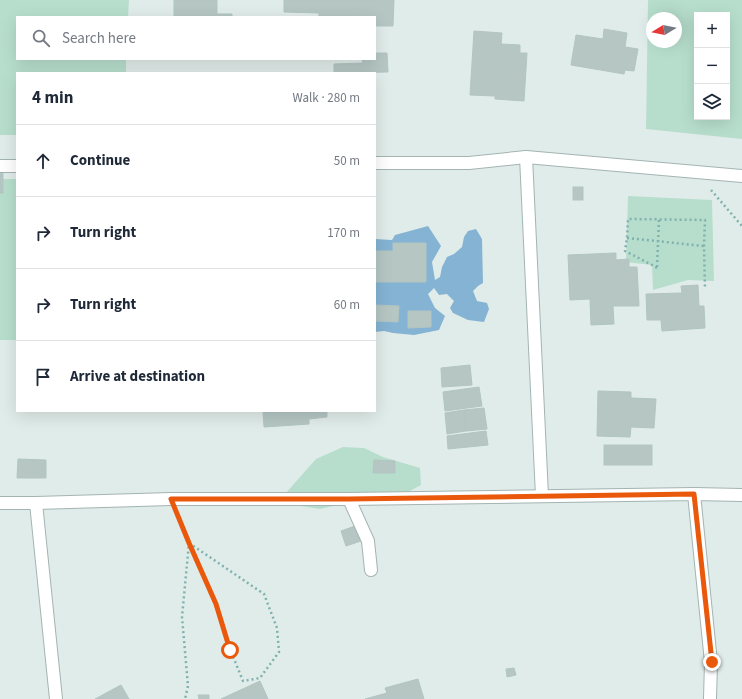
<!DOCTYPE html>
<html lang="en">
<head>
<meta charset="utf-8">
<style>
	:root { --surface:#fff; --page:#f6f6f7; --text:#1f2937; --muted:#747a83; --line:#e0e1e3 }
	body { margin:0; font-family:"Source Sans 3",sans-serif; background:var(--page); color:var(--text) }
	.controls { position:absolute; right:12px; top:12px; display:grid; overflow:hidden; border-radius:0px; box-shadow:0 4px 16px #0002 }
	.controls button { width:36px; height:36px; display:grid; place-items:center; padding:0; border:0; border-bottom:1px solid var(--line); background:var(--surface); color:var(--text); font:20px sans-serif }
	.compass { position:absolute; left:646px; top:12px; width:36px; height:36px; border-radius:50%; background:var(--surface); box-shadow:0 4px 16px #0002; rotate:260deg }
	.stop { position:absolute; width:12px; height:12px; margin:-9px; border:3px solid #ea580c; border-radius:50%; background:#fff }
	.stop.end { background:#ea580c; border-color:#fff; box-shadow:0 1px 4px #0008 }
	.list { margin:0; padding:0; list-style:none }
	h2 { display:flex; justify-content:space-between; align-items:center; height:52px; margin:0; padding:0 16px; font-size:17px }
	h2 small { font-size:13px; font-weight:400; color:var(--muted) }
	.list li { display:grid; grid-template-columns:26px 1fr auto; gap:12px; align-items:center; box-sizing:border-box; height:72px; padding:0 16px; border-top:1px solid var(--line) }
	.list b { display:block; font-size:15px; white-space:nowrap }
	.list em { font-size:13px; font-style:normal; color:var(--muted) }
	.icon { flex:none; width:22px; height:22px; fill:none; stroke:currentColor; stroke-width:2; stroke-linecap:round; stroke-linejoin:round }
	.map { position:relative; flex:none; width:742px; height:699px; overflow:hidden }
	.search { position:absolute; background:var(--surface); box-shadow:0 4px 16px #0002; left:16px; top:16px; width:360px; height:44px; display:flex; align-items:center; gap:10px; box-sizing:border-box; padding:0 14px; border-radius:0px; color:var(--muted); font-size:15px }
	.panel { position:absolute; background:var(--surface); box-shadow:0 4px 16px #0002; left:16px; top:72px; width:360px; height:340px; border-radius:0px }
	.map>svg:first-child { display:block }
	.green { fill:#b7decc; fill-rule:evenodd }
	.water { fill:#85b3d3 }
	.building { fill:#b5c6c3; stroke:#b2c5c2 }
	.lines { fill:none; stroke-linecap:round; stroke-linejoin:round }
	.service-casing { stroke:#a3b4b2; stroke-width:14 }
	.minor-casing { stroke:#a3b4b2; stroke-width:14 }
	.path { stroke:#7fb1ae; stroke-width:2.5; stroke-dasharray:2 3; stroke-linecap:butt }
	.service { stroke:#fff; stroke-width:12 }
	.minor { stroke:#fff; stroke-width:12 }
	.route { stroke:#ea580c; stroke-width:5 }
</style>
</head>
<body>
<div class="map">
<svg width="742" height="699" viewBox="0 0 742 699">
	<rect width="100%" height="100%" fill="#e0ece9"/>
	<g class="green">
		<polygon points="0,0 129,0 128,17 17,17 17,59 126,59 126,73 17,73 17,135 0,135"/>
		<path d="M648,0H742V139L646,129ZM697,15H727V117H697ZM652,18H676V42H652Z"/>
		<rect x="0" y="179" width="17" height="161"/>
		<polygon points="628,196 712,200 714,281 688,280 653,290 652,265 626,262"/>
		<polygon points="343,447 364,448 383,457 420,468 421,485 395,499 342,492 342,504 320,509 294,505 285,494 316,459"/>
	</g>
	<polygon class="water" points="428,226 441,246 432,262 435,280 440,277 442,267 447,257 454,254 462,247 464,237 468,231 476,229 482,239 483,283 478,286 473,291 477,301 487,303 489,309 484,322 468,320 453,313 450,308 454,301 447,294 439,295 434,288 428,294 435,308 445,316 439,330 414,335 393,333 384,331 375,332 375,239 392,240 395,235"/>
	<g class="building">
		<polygon points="174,0 217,0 217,14 232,14 232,17 174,17"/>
		<polygon points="284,0 394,0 393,26 375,26 375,17 319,17 319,13 284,12"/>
		<polygon points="604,29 627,33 625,47 638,49 634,71 625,70 624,74 571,65 576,35 603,39"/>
		<polygon points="474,31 502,33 501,44 520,45 520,53 527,53 524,101 495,99 495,96 470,95"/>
		<polygon points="375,53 387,53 388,72 334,73 334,64 363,63 362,59 375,59"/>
		<rect x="0" y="171" width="3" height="22"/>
		<rect x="573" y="187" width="10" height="13"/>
		<polygon points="393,243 426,243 426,282 375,282 375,251 393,251"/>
		<polygon points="616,253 616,260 629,259 629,267 637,267 639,306 613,306 614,324 591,325 590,299 570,300 568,255"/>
		<polygon points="698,285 699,306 704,306 705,328 662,331 661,320 647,320 646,294 682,293 681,286"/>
		<polygon points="375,305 399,306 398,322 375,321"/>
		<polygon points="408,311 431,311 431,327 408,328"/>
		<polygon points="470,365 472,385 442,387 441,368"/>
		<polygon points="479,387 482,406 445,411 443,392"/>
		<polygon points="598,391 631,392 631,398 656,399 654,428 631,427 630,437 597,436"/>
		<polygon points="484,408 487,429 466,431 464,410"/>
		<polygon points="464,410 466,431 447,434 445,413"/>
		<polygon points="263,411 327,411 327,417 309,419 309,424 264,427"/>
		<polygon points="486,431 488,445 448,449 447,436"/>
		<rect x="604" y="445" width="48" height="20"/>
		<polygon points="18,459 46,460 46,478 17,478"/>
		<polygon points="374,460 395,461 395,473 373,473"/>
		<polygon points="355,526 361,541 346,546 341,531"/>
		<polygon points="514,668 516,675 507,677 506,669"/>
		<polygon points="418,679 424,699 365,699 387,693 385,688"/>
		<polygon points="260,681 268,699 221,699"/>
		<polygon points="121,685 129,699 95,699"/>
		<polygon points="198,695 209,695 209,699 199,699"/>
	</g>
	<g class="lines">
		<g class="service-casing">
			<g id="service">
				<polyline points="349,499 368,541 371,570"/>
				<polyline points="36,503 56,699"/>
			</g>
		</g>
		<g class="minor-casing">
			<g id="minor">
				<polyline points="526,157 542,496"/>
				<polyline points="375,163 469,163 526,157 742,176"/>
				<polyline points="0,166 17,166"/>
				<polyline points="694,494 711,662 710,699"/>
				<polyline points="0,503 36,503 171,499 349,499 694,494 742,495"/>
			</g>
		</g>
		<g class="path">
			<polyline points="711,190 742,226"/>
			<polyline points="627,238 704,246"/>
			<polyline points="657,267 659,220"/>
			<polyline points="657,268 652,265 625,251 627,238 628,219 705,220 704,246 705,289"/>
			<polyline points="177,514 189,543 182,617 188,686 185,699"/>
			<polygon points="189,543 264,594 277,628 279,652 260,678 243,681 230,649 216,604"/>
		</g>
		<use href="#service" class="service"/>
		<use href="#minor" class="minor"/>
	</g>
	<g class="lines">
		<polyline class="route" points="230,650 216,604 189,543 171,499 349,499 694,494 712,662"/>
	</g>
</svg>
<div class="controls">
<button>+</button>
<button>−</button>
<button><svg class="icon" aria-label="layers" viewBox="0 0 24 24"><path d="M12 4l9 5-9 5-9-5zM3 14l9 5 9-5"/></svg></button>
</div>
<svg class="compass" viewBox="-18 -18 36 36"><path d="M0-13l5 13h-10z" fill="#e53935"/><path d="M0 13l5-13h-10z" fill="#747a83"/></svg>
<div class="stop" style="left:230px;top:650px"></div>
<div class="stop end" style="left:712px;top:662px"></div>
<div class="search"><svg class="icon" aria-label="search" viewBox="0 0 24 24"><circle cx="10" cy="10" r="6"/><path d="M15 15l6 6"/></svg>Search here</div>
<section class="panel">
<h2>4 min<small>Walk · 280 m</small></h2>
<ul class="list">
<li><svg class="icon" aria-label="ahead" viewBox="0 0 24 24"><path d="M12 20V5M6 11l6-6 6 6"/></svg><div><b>Continue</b></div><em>50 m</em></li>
<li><svg class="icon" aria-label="right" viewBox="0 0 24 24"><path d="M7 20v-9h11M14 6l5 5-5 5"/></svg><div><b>Turn right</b></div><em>170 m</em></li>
<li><svg class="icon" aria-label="right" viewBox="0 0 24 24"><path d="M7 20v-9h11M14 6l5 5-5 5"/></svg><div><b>Turn right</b></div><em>60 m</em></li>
<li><svg class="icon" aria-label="arrive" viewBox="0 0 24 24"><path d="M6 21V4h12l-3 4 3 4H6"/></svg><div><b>Arrive at destination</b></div></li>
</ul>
</section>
</div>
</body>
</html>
